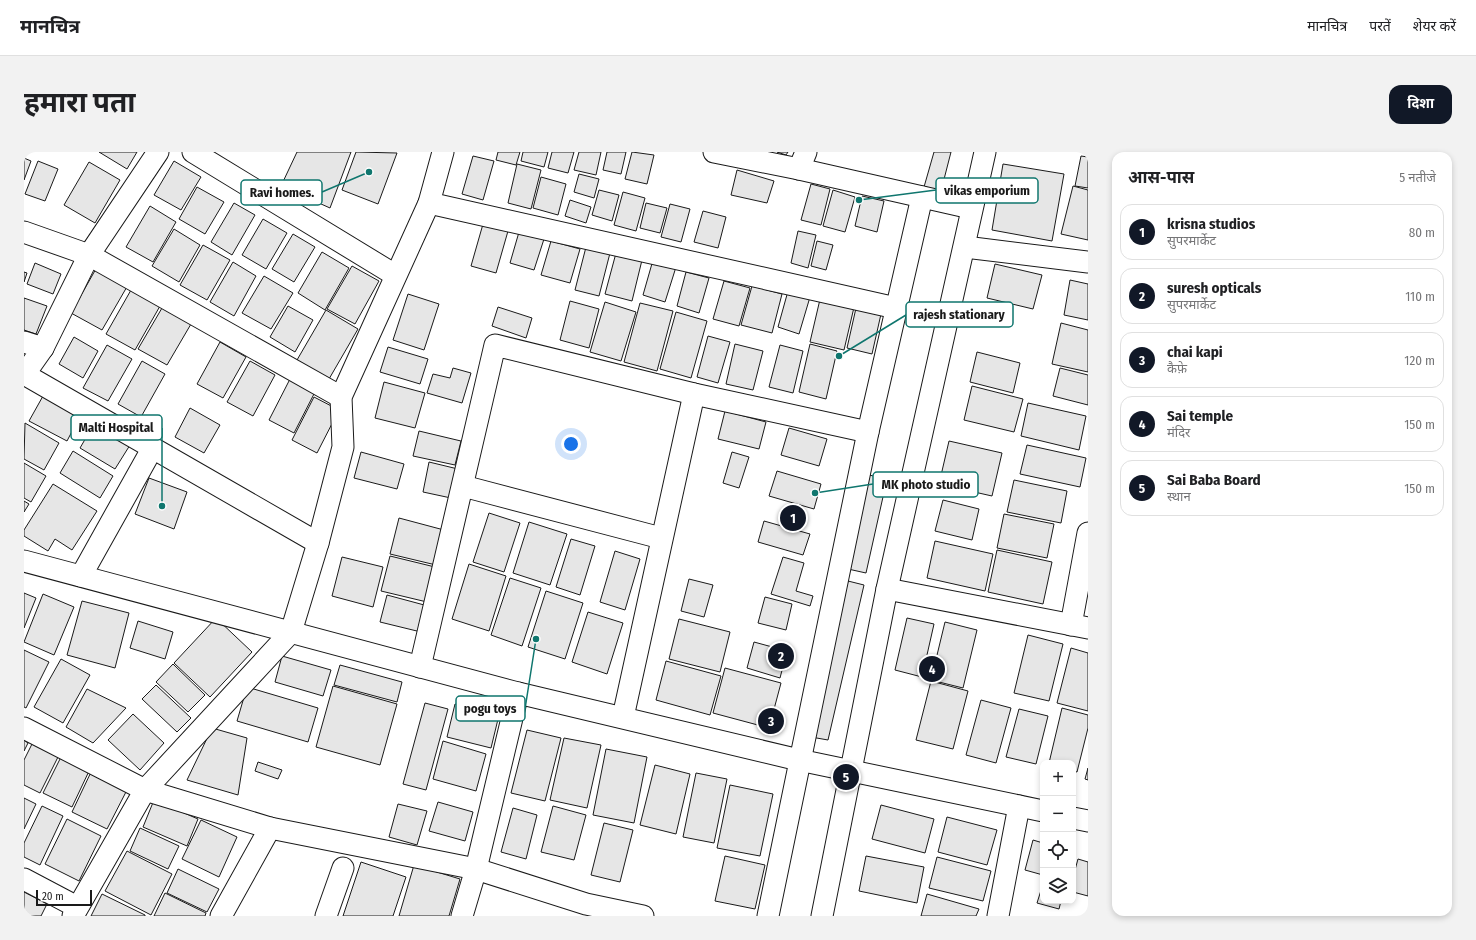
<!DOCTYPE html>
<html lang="hi">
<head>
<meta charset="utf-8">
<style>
	:root { --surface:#fff; --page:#f2f2f2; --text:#202124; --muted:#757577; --line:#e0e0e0; --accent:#111827 }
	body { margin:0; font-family:"Fira Sans Condensed","Noto Sans Devanagari",sans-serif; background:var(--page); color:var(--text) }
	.controls { position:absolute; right:12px; bottom:12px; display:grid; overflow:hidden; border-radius:8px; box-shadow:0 2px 6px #0003 }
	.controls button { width:36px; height:36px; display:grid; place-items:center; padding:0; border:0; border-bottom:1px solid var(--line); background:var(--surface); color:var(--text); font:20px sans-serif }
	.scale { position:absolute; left:12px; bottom:10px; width:56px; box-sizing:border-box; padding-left:4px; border:2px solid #1a1a1a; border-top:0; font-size:11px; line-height:14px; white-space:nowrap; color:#1a1a1a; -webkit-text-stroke:3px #fff; paint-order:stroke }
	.you { position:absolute; left:547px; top:292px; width:14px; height:14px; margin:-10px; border:3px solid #fff; border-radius:50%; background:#1a73e8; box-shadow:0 0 0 6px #1a73e833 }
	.badge { display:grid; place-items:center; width:26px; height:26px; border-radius:50%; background:var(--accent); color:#fff; font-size:13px; font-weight:700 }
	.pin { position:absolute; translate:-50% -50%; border:2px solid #fff; box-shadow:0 1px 4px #0006 }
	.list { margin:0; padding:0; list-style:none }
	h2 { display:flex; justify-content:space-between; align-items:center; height:52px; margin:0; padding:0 16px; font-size:17px }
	h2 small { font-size:13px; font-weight:400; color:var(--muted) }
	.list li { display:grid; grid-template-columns:26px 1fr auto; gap:12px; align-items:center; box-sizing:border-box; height:56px; margin:0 8px 8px; padding:0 8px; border:1px solid var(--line); border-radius:12px }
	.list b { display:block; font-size:15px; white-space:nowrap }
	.list p { margin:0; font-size:13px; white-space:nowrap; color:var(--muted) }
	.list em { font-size:13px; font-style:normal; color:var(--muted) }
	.icon { flex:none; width:22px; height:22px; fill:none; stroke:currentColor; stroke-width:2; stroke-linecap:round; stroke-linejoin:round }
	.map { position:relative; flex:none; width:1064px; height:764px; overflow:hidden; border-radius:12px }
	header { display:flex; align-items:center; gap:24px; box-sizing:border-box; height:56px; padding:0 20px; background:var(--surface); border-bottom:1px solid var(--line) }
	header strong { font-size:19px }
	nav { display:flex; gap:22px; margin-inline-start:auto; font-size:14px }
	.intro { display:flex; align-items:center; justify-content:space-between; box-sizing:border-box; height:96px; padding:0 24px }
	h1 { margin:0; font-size:28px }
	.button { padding:10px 18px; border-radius:12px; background:var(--accent); color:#fff; font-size:14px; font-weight:700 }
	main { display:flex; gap:24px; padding:0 24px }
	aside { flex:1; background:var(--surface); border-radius:12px; box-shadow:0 2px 6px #0003 }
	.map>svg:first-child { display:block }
	.building { fill:#e6e6e6; stroke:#1a1a1a }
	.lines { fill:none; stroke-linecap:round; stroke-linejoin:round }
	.minor-casing { stroke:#1a1a1a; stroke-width:23 }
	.minor { stroke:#fff; stroke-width:21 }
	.leader { fill:none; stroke:#0f766e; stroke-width:1.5 }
	.callout-dot { fill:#0f766e; stroke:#fff; stroke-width:1.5 }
	.callout { fill:#fff; stroke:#0f766e; stroke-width:1.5 }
	.callout-label { font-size:13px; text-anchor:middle; font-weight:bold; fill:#1a1a1a }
</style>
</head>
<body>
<header>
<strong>मानचित्र</strong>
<nav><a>मानचित्र</a><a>परतें</a><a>शेयर करें</a></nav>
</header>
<div class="intro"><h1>हमारा पता</h1><a class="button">दिशा</a></div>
<main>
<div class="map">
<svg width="1064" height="764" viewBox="0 0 1064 764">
	<rect width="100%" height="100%" fill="#fff"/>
	<g class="building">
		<polygon points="75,0 113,0 103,17"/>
		<polygon points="273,0 327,0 306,56 257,34"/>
		<polygon points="332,0 373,1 354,52 318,38"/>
		<polygon points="474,0 496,0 492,13 472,8"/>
		<polygon points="499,0 524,0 520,15 497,9"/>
		<polygon points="528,0 550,0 544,21 524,16"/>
		<polygon points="555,0 577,0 572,23 550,18"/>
		<polygon points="583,0 602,0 597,22 579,18"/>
		<polygon points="608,0 630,3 623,32 601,27"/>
		<polygon points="753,0 764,0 762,3"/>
		<polygon points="910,0 927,0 917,39 900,35"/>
		<polygon points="449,4 470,9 459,48 438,42"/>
		<polygon points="1057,4 1064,5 1064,36 1051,34"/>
		<polygon points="0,6 7,9 0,28"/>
		<polygon points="14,9 34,17 21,49 1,42"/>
		<polygon points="150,9 177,25 157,58 130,43"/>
		<polygon points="65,10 96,28 71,71 40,53"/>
		<polygon points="493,12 517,18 507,57 484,51"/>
		<polygon points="979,12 1040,22 1028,89 968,78"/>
		<polygon points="713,18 750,29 743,51 707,43"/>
		<polygon points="555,22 575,27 570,46 550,40"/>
		<polygon points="517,25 542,32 534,63 509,56"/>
		<polygon points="787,32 806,37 797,73 777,68"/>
		<polygon points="1049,34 1064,38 1064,88 1037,82"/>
		<polygon points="173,35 200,50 181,82 155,67"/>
		<polygon points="575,38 595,43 588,69 568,63"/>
		<polygon points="809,38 831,45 821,80 799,74"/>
		<polygon points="599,40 621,46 612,79 590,73"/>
		<polygon points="838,44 860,49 853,80 831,74"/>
		<polygon points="546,48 567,55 562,71 541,64"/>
		<polygon points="210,51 231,63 208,103 187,90"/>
		<polygon points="622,51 643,56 636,81 616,76"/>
		<polygon points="646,52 666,57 657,90 637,85"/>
		<polygon points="126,54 152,70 129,110 102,95"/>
		<polygon points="679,59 702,65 694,96 670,90"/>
		<polygon points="239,67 263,81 242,117 218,103"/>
		<polygon points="459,72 484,79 472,121 447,114"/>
		<polygon points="150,77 176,93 155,130 128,114"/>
		<polygon points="774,79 792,83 784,116 767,111"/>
		<polygon points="495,80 520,87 510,118 486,111"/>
		<polygon points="269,82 291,95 270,130 248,117"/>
		<polygon points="527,89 556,97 546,131 517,123"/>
		<polygon points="793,89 809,93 802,118 787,114"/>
		<polygon points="179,93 206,108 183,148 156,133"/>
		<polygon points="562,95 586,101 575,144 551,138"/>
		<polygon points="298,100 325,116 301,158 274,141"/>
		<polygon points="592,101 618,108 608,149 581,142"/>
		<polygon points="629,108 652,115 641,150 619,143"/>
		<polygon points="209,110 232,124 210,164 186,150"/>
		<polygon points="11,111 37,122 29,142 3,132"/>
		<polygon points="971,112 1018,123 1009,157 963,146"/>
		<polygon points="328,114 355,129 331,172 303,157"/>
		<polygon points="73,115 104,133 78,178 47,161"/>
		<polygon points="0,120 3,121 0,130"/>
		<polygon points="662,120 685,126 675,161 653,154"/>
		<polygon points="240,124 269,141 247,177 218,161"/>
		<polygon points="1046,128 1064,132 1064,168 1040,163"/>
		<polygon points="700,129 726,136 715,174 689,167"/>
		<polygon points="728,134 758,142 748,181 717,173"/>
		<polygon points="107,138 136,154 111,198 82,182"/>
		<polygon points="764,139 786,145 775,182 754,175"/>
		<polygon points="384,142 415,152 400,198 369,188"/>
		<polygon points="797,143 831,151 820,198 786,190"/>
		<polygon points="0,146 23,154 12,182 0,178"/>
		<polygon points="546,149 575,157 565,196 536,188"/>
		<polygon points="581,150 612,160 597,209 566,200"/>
		<polygon points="616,151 649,159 633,219 600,210"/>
		<polygon points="264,154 289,168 271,200 246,185"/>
		<polygon points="474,155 508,166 502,186 468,174"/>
		<polygon points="138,156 167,172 143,213 114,197"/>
		<polygon points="832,156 857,162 848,202 823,196"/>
		<polygon points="302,158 334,177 305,227 273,208"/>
		<polygon points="652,160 683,169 667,226 636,217"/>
		<polygon points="1037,171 1064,178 1064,220 1028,212"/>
		<polygon points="684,184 706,190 694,231 673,225"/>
		<polygon points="50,185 74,199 59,226 35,212"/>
		<polygon points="196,190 222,205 199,246 173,232"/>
		<polygon points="711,192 739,199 729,238 702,232"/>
		<polygon points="786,192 813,199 802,247 775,240"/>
		<polygon points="83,193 108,207 84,249 59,236"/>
		<polygon points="756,193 779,199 769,241 745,235"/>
		<polygon points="364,195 404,207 396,232 356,220"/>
		<polygon points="953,200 996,211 989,241 946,230"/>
		<polygon points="118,209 141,222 117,265 94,252"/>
		<polygon points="226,209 251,223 229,264 203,250"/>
		<polygon points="429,216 447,221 438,251 403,241 409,222 426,226"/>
		<polygon points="1036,216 1064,223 1064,253 1029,244"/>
		<polygon points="266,227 291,240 270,281 245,268"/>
		<polygon points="360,230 401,241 391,276 351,266"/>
		<polygon points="948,234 999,247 990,280 940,268"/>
		<polygon points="19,244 56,264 43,289 5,269"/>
		<polygon points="290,245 315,258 293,301 268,288"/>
		<polygon points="1004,251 1062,264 1055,298 997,284"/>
		<polygon points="166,256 196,273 180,301 151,285"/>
		<polygon points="701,259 742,270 735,297 694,287"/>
		<polygon points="1,271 35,291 20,318 0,307"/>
		<polygon points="70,272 106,293 91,317 56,296"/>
		<polygon points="765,276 803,287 795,314 757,303"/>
		<polygon points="395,279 437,289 431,313 389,304"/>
		<polygon points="925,289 978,301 968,344 915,332"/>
		<polygon points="1003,293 1062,306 1056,335 996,322"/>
		<polygon points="49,299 89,324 76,346 36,321"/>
		<polygon points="337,300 380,312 373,337 330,326"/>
		<polygon points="708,300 725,305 715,336 699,331"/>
		<polygon points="405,310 434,317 427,346 399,340"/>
		<polygon points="0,311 22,324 7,350 0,346"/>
		<polygon points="753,319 797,332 790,357 745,344"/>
		<polygon points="845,323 863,327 842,421 824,417"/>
		<polygon points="125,326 163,340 150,377 111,362"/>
		<polygon points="990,328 1043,339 1037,371 983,360"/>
		<polygon points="29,332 73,359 48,398 31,387 24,399 0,384 0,378"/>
		<polygon points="919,348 955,357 948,388 911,379"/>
		<polygon points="0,349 5,352 0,360"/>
		<polygon points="465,361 496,371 480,420 449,410"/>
		<polygon points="980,362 1030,372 1023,406 973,396"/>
		<polygon points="375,366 420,378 412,413 366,402"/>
		<polygon points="740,369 786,382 779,403 734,390"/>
		<polygon points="505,370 543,382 526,433 489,421"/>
		<polygon points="547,387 571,394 556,443 532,435"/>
		<polygon points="911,389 969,402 961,439 903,426"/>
		<polygon points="973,398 1028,410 1019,452 964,440"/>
		<polygon points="591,399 616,407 601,458 576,450"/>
		<polygon points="366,404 411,415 403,450 357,439"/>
		<polygon points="318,405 359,415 349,455 308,444"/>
		<polygon points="759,405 780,411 772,439 789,444 786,454 747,442"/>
		<polygon points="445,412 482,424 465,479 428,467"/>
		<polygon points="486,426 517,436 498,494 467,483"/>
		<polygon points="665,427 689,433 680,465 657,459"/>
		<polygon points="824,429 840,433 804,588 787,585"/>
		<polygon points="522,439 559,451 541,507 504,495"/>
		<polygon points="0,441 12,446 0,476"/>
		<polygon points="19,442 50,455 30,503 0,490"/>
		<polygon points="363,443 404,454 397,480 356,470"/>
		<polygon points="741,445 768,452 762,478 734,471"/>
		<polygon points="58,449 105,461 91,516 43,503"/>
		<polygon points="564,460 599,471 583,522 548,510"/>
		<polygon points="192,466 228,500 186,545 150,511"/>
		<polygon points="883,466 910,472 898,525 871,518"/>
		<polygon points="655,467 706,480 696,520 645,507"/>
		<polygon points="114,469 149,480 141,507 106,496"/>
		<polygon points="921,470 953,478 939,536 907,528"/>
		<polygon points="1004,483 1039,492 1025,549 990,541"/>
		<polygon points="730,490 763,499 756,526 723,516"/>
		<polygon points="1047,496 1064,501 1064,559 1033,551"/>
		<polygon points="0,498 25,510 2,556 0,555"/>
		<polygon points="258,504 307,518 299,544 251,530"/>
		<polygon points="37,507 66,523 39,571 10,555"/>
		<polygon points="642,509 697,524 686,563 632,548"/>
		<polygon points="149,512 181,543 164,560 132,530"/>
		<polygon points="316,513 378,530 373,550 310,533"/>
		<polygon points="701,516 757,531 745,576 689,561"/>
		<polygon points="907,529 944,539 929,597 892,588"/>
		<polygon points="132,533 167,566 153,580 118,547"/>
		<polygon points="309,534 373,552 356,613 292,595"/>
		<polygon points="223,535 294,556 284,590 213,569"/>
		<polygon points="63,537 102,556 69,591 42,575"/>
		<polygon points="957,548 987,556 972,611 942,603"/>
		<polygon points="401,551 424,557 402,638 379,632"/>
		<polygon points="431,552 475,563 467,596 423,585"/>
		<polygon points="1038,556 1064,563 1064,576 1053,620 1049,619 1049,611 1025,611"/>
		<polygon points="995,557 1024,564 1012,612 982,605"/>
		<polygon points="109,562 140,591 116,618 84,588"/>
		<polygon points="188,576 223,586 214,643 163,628"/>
		<polygon points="503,578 537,586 521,649 487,641"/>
		<polygon points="540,586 577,593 563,656 526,648"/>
		<polygon points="0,588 4,591 0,599"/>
		<polygon points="419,589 462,602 452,639 409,627"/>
		<polygon points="9,590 35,603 16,641 0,633 0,608"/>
		<polygon points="582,597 623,605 610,671 569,663"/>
		<polygon points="38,603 66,617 48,655 19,641"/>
		<polygon points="234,610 258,618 254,627 231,619"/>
		<polygon points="631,613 666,622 652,682 616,673"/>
		<polygon points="1064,616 1064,628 1061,627"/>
		<polygon points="68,618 104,636 83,677 48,660"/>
		<polygon points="672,621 703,627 690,691 659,685"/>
		<polygon points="706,633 749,642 736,704 693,696"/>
		<polygon points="0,646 12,652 0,677"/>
		<polygon points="130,648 174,667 163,694 119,675"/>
		<polygon points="414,650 449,660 441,689 405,679"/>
		<polygon points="374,652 403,659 393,693 365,685"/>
		<polygon points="857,653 910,667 901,701 848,687"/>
		<polygon points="18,654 39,664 16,713 0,705 0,691"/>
		<polygon points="529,654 562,663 550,708 517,700"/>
		<polygon points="489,656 513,663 502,707 477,700"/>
		<polygon points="923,665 973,678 963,713 914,700"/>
		<polygon points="43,667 77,684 55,729 21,712"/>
		<polygon points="177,668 213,685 195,725 158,707"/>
		<polygon points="580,671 609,678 596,730 567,723"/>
		<polygon points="116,676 155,694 144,717 106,699"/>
		<polygon points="1009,688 1019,691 1019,723 1001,718"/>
		<polygon points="103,699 148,722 127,763 81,739"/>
		<polygon points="701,704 741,713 731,757 691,749"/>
		<polygon points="842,704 900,715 893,751 835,739"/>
		<polygon points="913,705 967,719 959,749 905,736"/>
		<polygon points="1054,707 1064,710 1064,744 1049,740 1049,725"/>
		<polygon points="337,710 382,725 369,764 319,764"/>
		<polygon points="390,713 436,727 425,764 375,764"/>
		<polygon points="154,717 195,737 183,760 143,741"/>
		<polygon points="1019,732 1019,749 1037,749 1035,757 1013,751"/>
		<polygon points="0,740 23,752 17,764 0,764"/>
		<polygon points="141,741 182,761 181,764 130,764"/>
		<polygon points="78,742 121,763 121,764 67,764"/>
		<polygon points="903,742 955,757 952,764 897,764"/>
	</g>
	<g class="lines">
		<g class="minor-casing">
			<g id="minor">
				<polyline points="169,0 371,123"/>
				<polyline points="690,0 775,17 947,56"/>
				<polyline points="775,17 782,0"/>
				<polyline points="405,51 872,156"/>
				<polyline points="0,80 65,103 317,245"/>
				<polyline points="941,95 1064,110"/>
				<polyline points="0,190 19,196"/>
				<polyline points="0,222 294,391"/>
				<polyline points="0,223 19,196 65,103 134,0"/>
				<polyline points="439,334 637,386"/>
				<polyline points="0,409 494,541 775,608 1019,659"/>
				<polyline points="57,424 128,297"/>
				<polyline points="863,437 1064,476"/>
				<polyline points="1047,473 1064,381"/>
				<polyline points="396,515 471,193 670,242 844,280"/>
				<polyline points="599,565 670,242"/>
				<polyline points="0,576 121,638 246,676 452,717 562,752 619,764"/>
				<polyline points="1049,666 1064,669"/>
				<polyline points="0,727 53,755"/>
				<polyline points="49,764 121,638 267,480 294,391 319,295 317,245 405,51 419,0"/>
				<polyline points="197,764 246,676"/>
				<polyline points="302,764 319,716"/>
				<polyline points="438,764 452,717 494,541"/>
				<polyline points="744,764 844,280 898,45"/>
				<polyline points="798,764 863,437 961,0"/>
				<polyline points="974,764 995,654"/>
			</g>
		</g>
		<use href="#minor" class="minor"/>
	</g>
	<path class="leader" d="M835 48L912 38M345 20L298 40M815 204L882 163M138 354L138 276M791 341L849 332M512 487L501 557"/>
	<g class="callout-dot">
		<circle cx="835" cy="48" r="4"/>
		<circle cx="345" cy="20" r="4"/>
		<circle cx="815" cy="204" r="4"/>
		<circle cx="138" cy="354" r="4"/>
		<circle cx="791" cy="341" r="4"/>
		<circle cx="512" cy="487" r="4"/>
	</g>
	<g class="callout">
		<rect x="912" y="26" width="102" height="25" rx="4"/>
		<rect x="217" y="28" width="81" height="25" rx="4"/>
		<rect x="882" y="150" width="107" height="25" rx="4"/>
		<rect x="47" y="263" width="91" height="25" rx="4"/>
		<rect x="849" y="320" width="105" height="25" rx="4"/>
		<rect x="432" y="544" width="69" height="25" rx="4"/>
	</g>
	<g class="callout-label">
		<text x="963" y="43">vikas emporium</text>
		<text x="258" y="45">Ravi homes.</text>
		<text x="935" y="167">rajesh stationary</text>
		<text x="92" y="280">Malti Hospital</text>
		<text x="902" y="337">MK photo studio</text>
		<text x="466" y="561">pogu toys</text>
	</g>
</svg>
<div class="controls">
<button>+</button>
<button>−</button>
<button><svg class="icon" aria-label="locate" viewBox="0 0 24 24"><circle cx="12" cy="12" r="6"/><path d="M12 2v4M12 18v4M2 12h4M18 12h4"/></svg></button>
<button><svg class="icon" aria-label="layers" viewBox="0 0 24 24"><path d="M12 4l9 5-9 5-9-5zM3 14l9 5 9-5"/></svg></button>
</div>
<div class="scale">20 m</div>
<div class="you"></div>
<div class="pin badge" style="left:769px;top:366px">1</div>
<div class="pin badge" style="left:757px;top:504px">2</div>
<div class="pin badge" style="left:747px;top:569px">3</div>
<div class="pin badge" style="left:908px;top:517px">4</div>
<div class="pin badge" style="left:822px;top:625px">5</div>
</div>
<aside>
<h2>आस-पास<small>5 नतीजे</small></h2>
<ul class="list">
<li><span class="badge">1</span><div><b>krisna studios</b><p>सुपरमार्केट</p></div><em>80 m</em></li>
<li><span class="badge">2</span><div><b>suresh opticals</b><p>सुपरमार्केट</p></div><em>110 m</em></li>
<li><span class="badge">3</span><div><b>chai kapi</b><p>कैफ़े</p></div><em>120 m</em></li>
<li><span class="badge">4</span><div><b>Sai temple</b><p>मंदिर</p></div><em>150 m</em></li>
<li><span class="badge">5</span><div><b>Sai Baba Board</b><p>स्थान</p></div><em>150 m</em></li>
</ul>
</aside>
</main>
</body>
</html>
